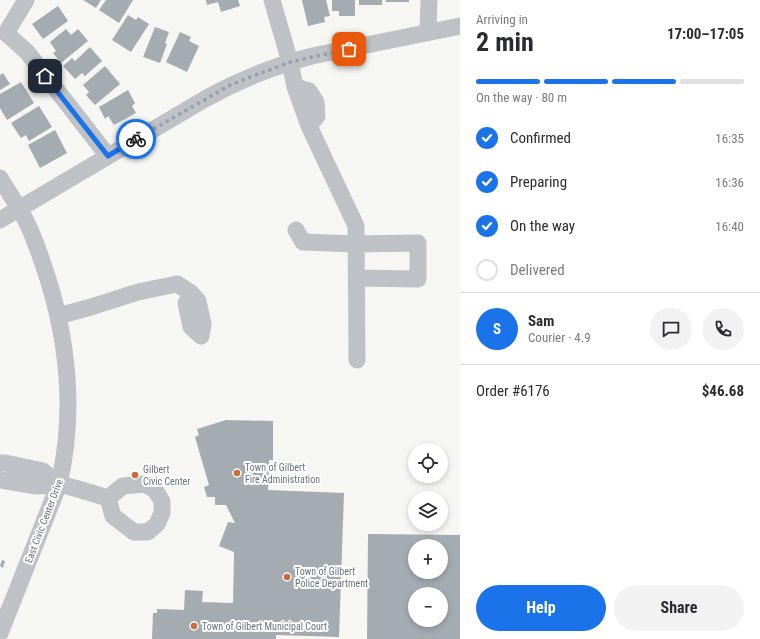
<!DOCTYPE html>
<meta charset="utf-8">
<style>
body{margin:0;font-family:"Roboto Condensed",sans-serif;background:#f2f2f3;color:#2b2b33;height:100vh;display:flex;flex-direction:column;font-size:15px;white-space:nowrap}
*{box-sizing:border-box;margin:0}
p{font-size:13px;color:#7c7c81}
.icon{flex:none;width:22px;height:22px;fill:none;stroke:currentColor;stroke-width:2;stroke-linecap:round;stroke-linejoin:round}
.map{position:relative;flex:1;overflow:hidden}
.panel{display:flex;flex-direction:column;background:#fff;width:300px}
.panel>*{flex:none}
.controls{position:absolute;left:408px;top:443px;display:grid;gap:8px}
.controls a{display:grid;place-items:center;width:40px;height:40px;border-radius:50%;background:#fff;box-shadow:0 2px 6px #0003;font-size:20px}
.pin{position:absolute;display:grid;place-items:center;width:34px;height:34px;color:#fff;margin:-17px;border-radius:8px;box-shadow:0 2px 6px #0006}
.courier{position:absolute;display:grid;place-items:center;width:40px;height:40px;margin:-20px;border:3px solid #1a73e8;border-radius:50%;background:#fff;color:#222;box-shadow:0 1px 5px #0007}
.headline em{font-style:normal;font-weight:700}
.headline div{display:flex;flex-direction:column-reverse}
.headline{display:flex;align-items:center;justify-content:space-between;height:68px;padding:0 16px}
h1{font-size:26px;font-weight:700;line-height:30px}
.bar{display:grid;grid-template-columns:repeat(4,1fr);gap:6px 4px;align-content:center;height:48px;padding:0 16px}
.bar i{height:5px;border-radius:3px;background:#e1e1e2}
.bar .current{background:#1a73e8}
.bar p{grid-column:span 4}
.line{display:flex;align-items:center;gap:10px;padding:0 16px;border-top:1px solid #e1e1e2}
.line div{flex:1}
.round{display:grid;place-items:center;flex:none;width:42px;height:42px;border-radius:21px;background:#f2f2f3}
ol{padding:0 16px;list-style:none}
li{display:flex;align-items:center;gap:12px;height:44px}
li p{margin-inline-start:auto}
li .icon{padding:4px;border-radius:50%;background:#1a73e8;color:#fff;stroke-width:4}
li:last-child{color:#7c7c81}
li i{width:22px;height:22px;border:2px solid #e1e1e2;border-radius:50%}
.primary-button{display:flex;gap:8px;margin-top:auto;padding:8px 16px}
.primary-button a{flex:1;height:46px;border-radius:24px;background:#1a73e8;color:#fff;font-size:16px;font-weight:700;line-height:46px;text-align:center}
.primary-button a+a{background:#f2f2f3;color:#2b2b33}
main{display:flex;flex:1;min-height:0}
.map>svg:first-child{display:block}
.building{fill:#a4abb1;fill-rule:evenodd}
.lines{fill:none;stroke-linecap:round;stroke-linejoin:round}
.minor{stroke:#bec1c5;stroke-width:17}
.done{stroke:#9aa2a9;stroke-width:4;stroke-dasharray:0 7.2}
.route{stroke:#1a73e8;stroke-width:5}
.poi-dot{fill:#ce6b3b;stroke:#fff;stroke-width:1.5}
.labels{text-anchor:middle;dominant-baseline:central;stroke-width:4;stroke-linejoin:round;paint-order:stroke}
.poi-label{font-size:10px;fill:#697481;stroke:#fff;text-anchor:start}
.street-label{font-size:10px;fill:#697481;stroke:#fff}
</style>
<main>
<div class="map">
<svg width="460" height="639" viewBox="0 0 460 639">
<rect width="100%" height="100%" fill="#f6f6f3"/>
<path class="building" d="M83 0H101L96 8Z
M106 0H133L119 23 99 10Z
M206 0H238L240 6 221 12 218 2 207 5Z
M302 0H326L330 16 324 17 325 22 308 26Z
M332 0H355V16H339V11H332Z
M359 0H382V5H359Z
M386 0H409V2H386Z
M58 6 68 21 43 39 32 24Z
M128 15 136 20 138 17 149 24 131 52 112 40Z
M155 27 169 32 165 43 167 44 160 63 143 57Z
M66 29 71 35 78 29 88 41 61 63 53 53 56 51 50 42Z
M180 32 191 37 189 41 199 46 187 72 166 62Z
M90 47 102 61 85 76 82 73 75 79 63 66 72 58 75 61Z
M105 66 120 84 95 105 86 95 89 92 83 85Z
M3 73 10 84 0 90V75Z
M21 82 34 103 7 120 0 108V94Z
M128 90 135 103 132 106 136 113 114 125 108 116 105 119 99 107Z
M39 106 52 127 29 141 26 135 21 138 11 123Z
M55 130 67 153 40 168 28 145Z
M226 420 273 421V460H269L268 490 344 493 339 637 276 635V639H152L153 613H157V609L184 610 185 590 203 591 202 602 233 603 234 552 219 546 228 522 235 523 226 505H215V497H207L204 487 209 485 195 437 199 435 197 429Z
M368 534 460 535V639H367ZM415 546H441V572H415ZM415 594H441V620H415Z
M2 560 5 561 3 568 0 566Z"/>
<g class="lines">
<path class="minor" d="M26 0 6 33 27 52 108 156
M272 0 290 62 295 87 309 126 356 226 357 360
M428 32 429 0
M295 87 309 91 316 102 317 116 309 126
M0 178C9 193 19 207 27 223 37 244 44 266 51 289 69 352 74 419 59 484L0 633
M0 220 205 99C239 80 274 66 312 56L460 26
M296 230 303 242 356 244 418 243V279L357 278
M191 293 186 303 191 327 201 336
M58 316 91 307 138 292 177 284 191 293 198 301 203 324 201 336
M0 463H5L43 471 59 484
M0 480 7 481 37 486 59 484 78 489 108 498
M145 484 155 490 162 501V513L157 524 148 532H134L113 516 108 498 123 486Z"/>
</g>
<g class="lines">
<path class="done" d="M136 139 206 99 228 86 248 78 290 62 349 49"/>
<path class="route" d="M45 76 108 156 136 139"/>
</g>
<g class="poi-dot">
<circle cx="237" cy="473" r="4"/>
<circle cx="135" cy="475" r="4"/>
<circle cx="287" cy="577" r="4"/>
<circle cx="194" cy="626" r="4"/>
</g>
<g class="labels">
<g class="poi-label">
<text x="245" y="467">Town of Gilbert<tspan x="245" dy="12">Fire Administration</tspan></text>
<text x="143" y="469">Gilbert<tspan x="143" dy="12">Civic Center</tspan></text>
<text x="295" y="571">Town of Gilbert<tspan x="295" dy="12">Police Department</tspan></text>
<text x="202" y="626">Town of Gilbert Municipal Court</text>
</g>
<g class="street-label">
<text transform="translate(44 521) rotate(-69)">East Civic Center Drive</text>
</g>
</g>
</svg>
<div class="controls">
<a><svg class="icon" aria-label="locate" viewBox="0 0 24 24"><circle cx="12" cy="12" r="6"/><path d="M12 2v4M12 18v4M2 12h4M18 12h4"/></svg></a>
<a><svg class="icon" aria-label="layers" viewBox="0 0 24 24"><path d="M12 4l9 5-9 5-9-5zM3 14l9 5 9-5"/></svg></a>
<a>+</a>
<a>−</a>
</div>
<div class="pin" style="left:349px;top:49px;background:#ea580c"><svg class="icon" aria-label="bag" viewBox="0 0 24 24"><path d="M5 8h14l-1 12H6zM9 8a3 3 0 0 1 6 0"/></svg></div>
<div class="pin" style="left:45px;top:76px;background:#1f2937"><svg class="icon" aria-label="home" viewBox="0 0 24 24"><path d="M3 11l9-7 9 7M6 9v11h12V9"/></svg></div>
<div class="courier" style="left:136px;top:139px"><svg class="icon" aria-label="bike" viewBox="0 0 24 24"><circle cx="6" cy="16" r="4"/><circle cx="18" cy="16" r="4"/><path d="M6 16l4-8h5l3 8M10 8l3 8H6M13 5h3"/></svg></div>
</div>
<section class="panel">
<div class="headline"><div><h1>2 min</h1><p>Arriving in</p></div><em>17:00–17:05</em></div>
<div class="bar"><i class="current"></i><i class="current"></i><i class="current"></i><i></i><p>On the way · 80 m</p></div>
<ol>
<li><svg class="icon" aria-label="check" viewBox="0 0 24 24"><path d="M5 12l5 5 9-10"/></svg>Confirmed<p>16:35</p></li>
<li><svg class="icon" aria-label="check" viewBox="0 0 24 24"><path d="M5 12l5 5 9-10"/></svg>Preparing<p>16:36</p></li>
<li><svg class="icon" aria-label="check" viewBox="0 0 24 24"><path d="M5 12l5 5 9-10"/></svg>On the way<p>16:40</p></li>
<li><i></i>Delivered</li>
</ol>
<div class="line" style="height:72px"><b class="round" style="background:#1a73e8;color:#fff">S</b><div><b>Sam</b><p>Courier · 4.9</p></div><a class="round"><svg class="icon" aria-label="chat" viewBox="0 0 24 24"><path d="M4 5h16v11H9l-5 4z"/></svg></a><a class="round"><svg class="icon" aria-label="phone" viewBox="0 0 24 24"><path d="M5 4h4l2 5-3 2q2 4 5 5l2-3 5 2v4C11 20 4 13 5 4z"/></svg></a></div>
<div class="line" style="height:52px"><div>Order #6176</div><b>$46.68</b></div>
<div class="primary-button"><a>Help</a><a>Share</a></div>
</section>
</main>
